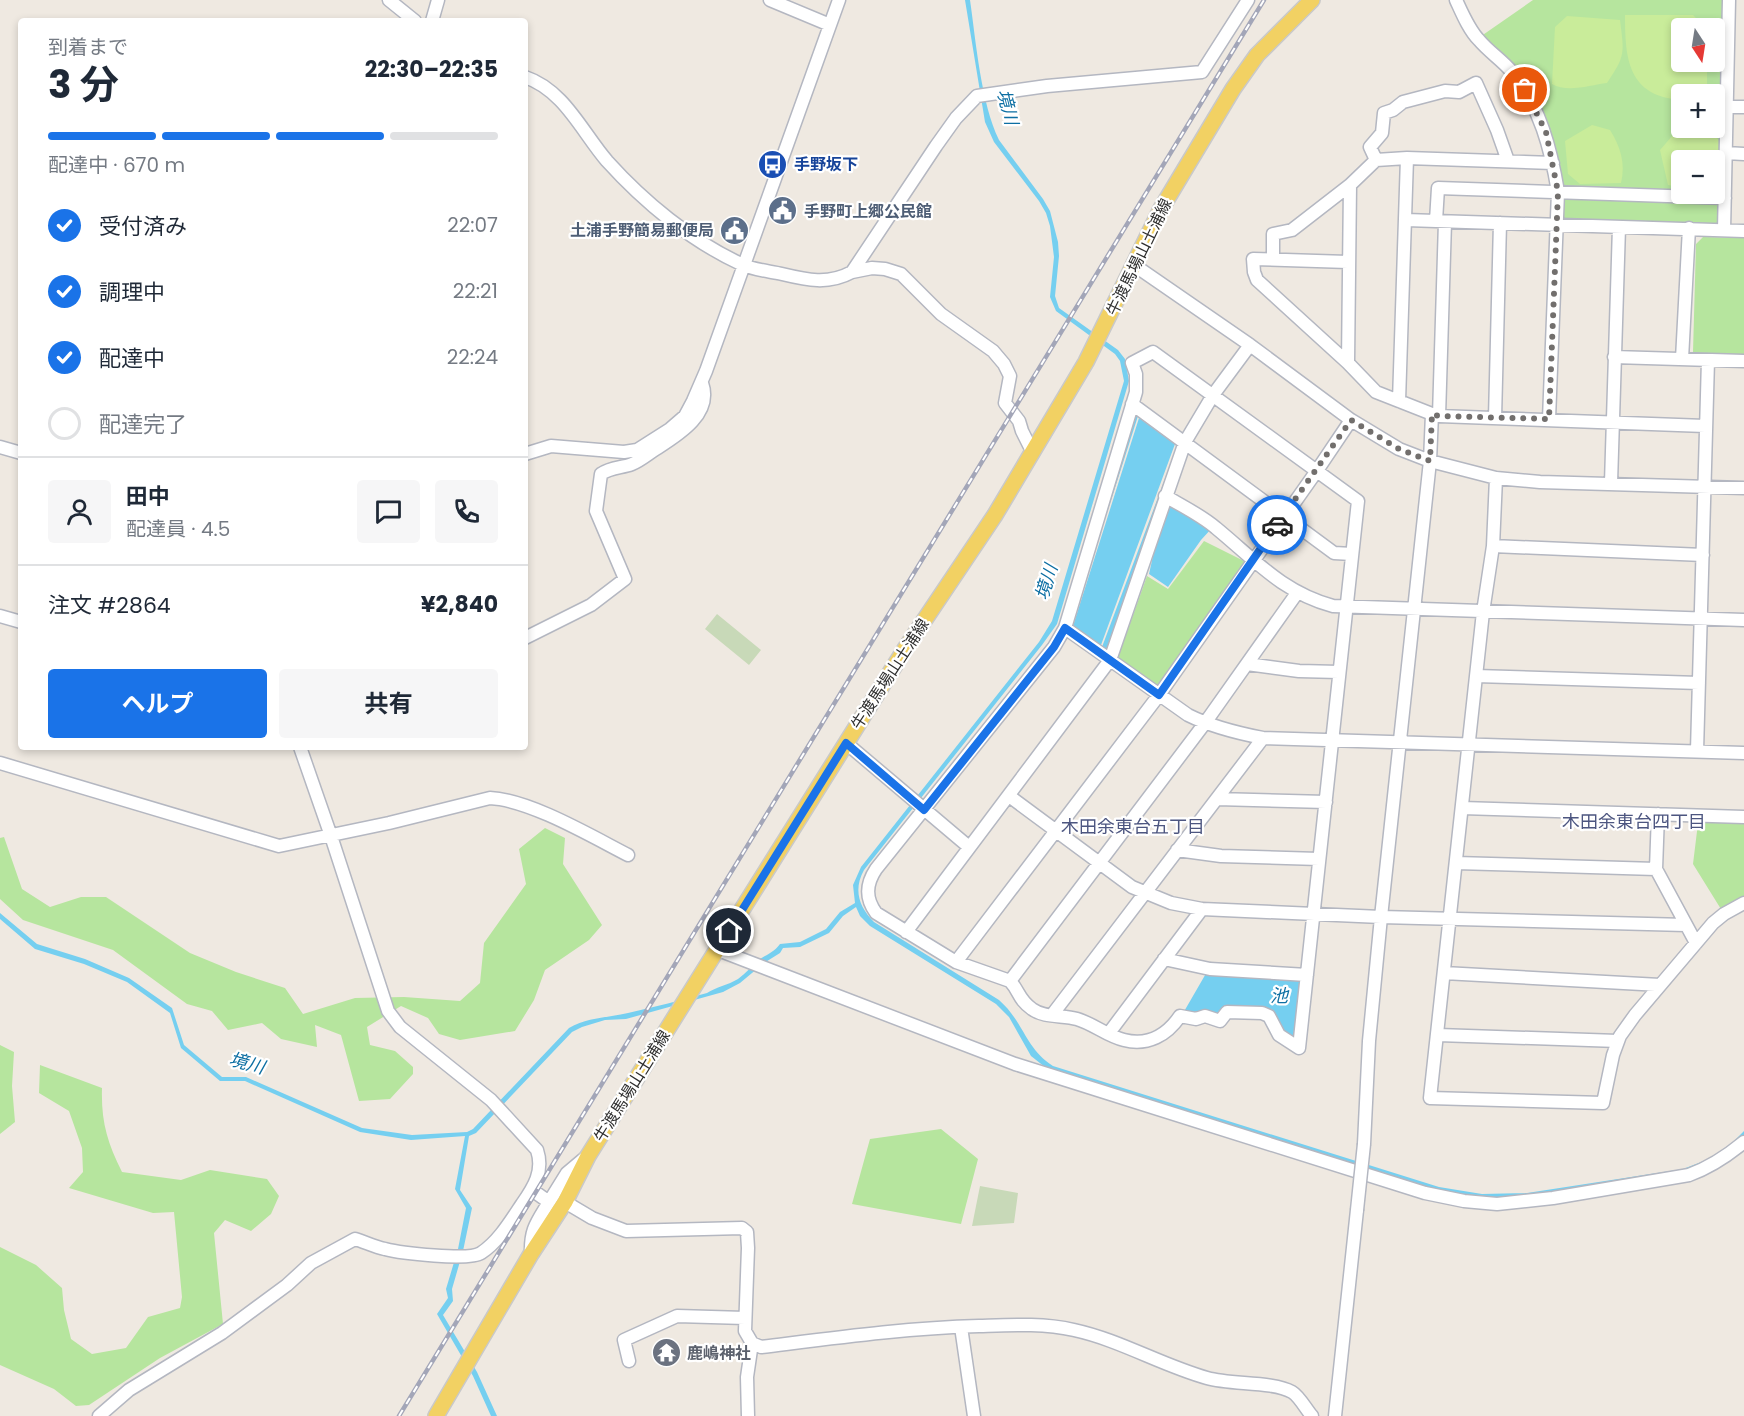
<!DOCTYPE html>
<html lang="ja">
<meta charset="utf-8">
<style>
body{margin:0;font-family:Poppins,"Noto Sans JP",sans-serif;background:#f6f6f7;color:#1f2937;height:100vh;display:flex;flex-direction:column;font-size:22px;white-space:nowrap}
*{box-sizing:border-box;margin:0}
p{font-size:20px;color:#747a83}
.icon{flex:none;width:33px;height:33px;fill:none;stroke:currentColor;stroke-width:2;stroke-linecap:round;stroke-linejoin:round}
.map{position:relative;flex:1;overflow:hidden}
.side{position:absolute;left:18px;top:18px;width:510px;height:732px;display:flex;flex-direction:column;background:#fff;border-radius:6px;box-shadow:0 3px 9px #0003}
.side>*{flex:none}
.needle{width:39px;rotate:168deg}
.tools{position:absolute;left:1671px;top:18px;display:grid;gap:12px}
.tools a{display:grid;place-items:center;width:54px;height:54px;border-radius:6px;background:#fff;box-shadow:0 3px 9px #0003;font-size:30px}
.pin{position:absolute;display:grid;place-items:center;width:51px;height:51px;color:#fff;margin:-26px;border:3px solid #fff;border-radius:50%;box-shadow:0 2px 6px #0007}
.courier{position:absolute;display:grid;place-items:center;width:60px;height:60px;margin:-30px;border:4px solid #1a73e8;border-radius:50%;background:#fff;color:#222;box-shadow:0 2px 8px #0007}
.head em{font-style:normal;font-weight:700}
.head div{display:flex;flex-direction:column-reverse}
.head{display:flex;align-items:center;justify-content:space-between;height:102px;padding:0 30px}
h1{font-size:39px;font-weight:700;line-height:45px}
.bar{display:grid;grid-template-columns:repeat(4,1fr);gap:9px 6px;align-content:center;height:72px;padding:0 30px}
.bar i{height:8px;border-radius:4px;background:#e0e1e3}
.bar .active{background:#1a73e8}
.bar p{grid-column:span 4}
.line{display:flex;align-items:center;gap:15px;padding:0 30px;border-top:2px solid #e0e1e3}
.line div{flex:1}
.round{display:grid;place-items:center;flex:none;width:63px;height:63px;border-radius:6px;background:#f6f6f7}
ol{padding:0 30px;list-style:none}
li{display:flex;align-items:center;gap:18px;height:66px}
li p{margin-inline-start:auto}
li .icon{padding:6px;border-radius:50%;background:#1a73e8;color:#fff;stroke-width:4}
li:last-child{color:#747a83}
li i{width:33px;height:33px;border:3px solid #e0e1e3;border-radius:50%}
.action{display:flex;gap:12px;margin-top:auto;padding:12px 30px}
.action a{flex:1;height:69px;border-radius:6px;background:#1a73e8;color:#fff;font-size:24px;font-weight:700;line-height:69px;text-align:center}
.action a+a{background:#f6f6f7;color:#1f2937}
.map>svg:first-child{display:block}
.green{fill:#b6e59e;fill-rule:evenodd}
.cemetery{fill:#c8d9b8}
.pitch{fill:#c9ec9a}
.water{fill:#75cff0;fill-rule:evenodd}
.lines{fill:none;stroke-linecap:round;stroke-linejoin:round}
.minor-casing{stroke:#b4b7c1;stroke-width:15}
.major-casing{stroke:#c9c9c9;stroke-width:18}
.minor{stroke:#fff;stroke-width:12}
.major{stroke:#f2d163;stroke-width:15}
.rail-casing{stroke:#a3a6b8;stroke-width:4.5}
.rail{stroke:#fff;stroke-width:2;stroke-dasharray:7;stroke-linecap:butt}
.minor-bridge-casing{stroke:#b4b7c1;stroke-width:15;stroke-linecap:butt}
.minor-bridge{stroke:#fff;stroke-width:12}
.done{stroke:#726f6d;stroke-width:6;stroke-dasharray:0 10.8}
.route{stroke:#1a73e8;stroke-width:8}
.labels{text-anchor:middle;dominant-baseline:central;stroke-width:4.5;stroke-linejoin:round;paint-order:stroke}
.transit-label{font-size:16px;font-weight:bold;fill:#164399;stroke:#fff;text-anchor:start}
.service-label{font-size:16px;font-weight:bold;fill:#4e5e75;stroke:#fff;text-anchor:start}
.street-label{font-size:16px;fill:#2e2e2e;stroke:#fff}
.worship-label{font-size:16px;font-weight:bold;fill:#5b616d;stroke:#fff;text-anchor:start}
.water-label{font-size:18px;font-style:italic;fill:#0d6fa3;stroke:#fff}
.neighbourhood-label{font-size:18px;fill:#4d5680;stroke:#fff}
</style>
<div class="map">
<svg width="1744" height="1416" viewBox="0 0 1744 1416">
<rect width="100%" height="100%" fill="#efe9e1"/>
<path class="green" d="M1533 0H1729L1724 230 1556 225 1558 192 1525 90 1477 39ZM1682 28H1714V62H1682ZM1682 94H1714V128H1682ZM1682 160H1714V194H1682Z
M1703 237 1744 238V357L1696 356 1693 352 1696 244Z
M1204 541 1246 562 1158 687 1118 657 1147 576 1168 589Z
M1699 815 1744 817V903L1724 914 1693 864Z
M545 828 565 838 563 864 602 925 589 940 545 970 534 1000 515 1031 460 1040 439 1034 428 1018 401 1006 367 1027 370 1045 395 1051 413 1067V1074L390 1099 359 1101 341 1035 315 1025 317 1047 281 1039 262 1023 228 1030 212 1011 187 1004 113 950 23 920 0 899V838L4 837 22 889 50 907 81 897H106L190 953 236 972 285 988 303 1014 355 998 404 997 460 1001 480 983 484 943 526 884 519 849Z
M0 1045 14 1052 12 1086 15 1122 0 1134Z
M40 1065 102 1088C101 1121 107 1142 122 1172L181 1180 210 1170 267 1179 279 1196 271 1214 251 1231 225 1220 214 1233 223 1324 160 1358 89 1405 76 1406 54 1389 0 1365V1247L36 1265 62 1288 64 1310 71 1339 92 1354 126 1348 148 1317 180 1308 182 1297 174 1212 153 1213 69 1188 83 1172 82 1148 69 1111 39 1093Z
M941 1129 978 1159 961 1224 852 1204 870 1139Z"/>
<path class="cemetery" d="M717 614 761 650 749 665 705 629Z
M980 1186 1018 1193 1014 1223 972 1226Z"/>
<path class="pitch" d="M1625 15H1693L1706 28H1682V62H1707V94H1682L1681 100C1628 96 1625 59 1625 15Z
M1567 16 1620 20C1624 53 1626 55 1607 83 1591 85 1567 93 1552 84L1555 27Z
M1592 125 1610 130C1620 146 1626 163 1621 183L1580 184 1568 174 1565 141Z
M1687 128 1707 130 1720 141 1718 183 1715 187 1714 160H1682L1681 187 1668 185 1660 150 1673 135Z"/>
<path class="water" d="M965 0H970C976 42 981 103 999 140L1043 199 1050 211 1058 242 1059 256 1055 296 1059 308 1118 350 1125 359 1129 381 1057 624 1042 645 864 870C853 890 859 907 874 922L999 1000C1024 1022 1025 1048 1053 1066L1439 1187 1482 1194 1527 1193 1683 1169 1709 1159 1732 1143 1744 1131V1138L1734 1148 1683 1173 1506 1199 1437 1192 1050 1071 1031 1056 1009 1017 996 1004 870 926 860 916 856 907 843 916 829 933 800 947 783 948 780 953 764 963 740 983 723 992 626 1019 605 1020 582 1027 572 1032 476 1133 469 1136 460 1190 472 1208 463 1251 452 1289 453 1301 443 1315 477 1372 497 1416H491L473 1376 437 1314 448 1298 446 1289 458 1249 466 1208 455 1189 465 1136 411 1140 360 1132 245 1081H220L181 1048 170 1013 127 982 84 964 35 949 0 919V913L37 944 85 959 129 978 172 1008 184 1045 222 1077H246L362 1128 412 1135 467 1132 473 1129 569 1028C588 1017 607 1018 628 1013 655 1007 681 1000 707 993 716 987 728 985 738 979 746 973 753 965 760 959 768 954 774 952 780 944L800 942 826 929 840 912 855 903 853 885 861 867 1039 642 1052 621 1124 381 1120 361 1115 354 1056 311 1050 297 1054 257 1050 226 1046 213 1039 201 994 142 985 122Z
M1133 407 1182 443 1109 657 1067 627ZM1138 416 1178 444 1102 647 1071 625Z
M1139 418 1175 444 1101 645 1073 626Z
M1166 498 1212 528 1201 540 1168 587 1149 574Z
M1208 970 1304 977 1298 1045 1281 1033 1271 1015 1219 1018 1182 1015Z"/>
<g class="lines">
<defs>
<path id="minor" d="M389 0 415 21
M770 0 830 25
M1456 0C1462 13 1469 30 1479 40 1489 52 1502 60 1512 72 1540 107 1551 149 1558 192L1549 419
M432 21 438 0
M525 77C564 90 582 132 607 161 644 202 691 241 741 264 753 270 769 271 782 274 807 280 828 285 852 272L936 146 956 118 977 96 1047 86 1202 72 1248 0
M1727 107H1744
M1726 153 1744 154
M1376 160 1370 147 1382 133 1384 113 1393 110 1403 102 1445 91 1459 92 1476 83 1497 130 1508 161
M1406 220 1744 231
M1436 221 1438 188 1725 198
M1724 230 1729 0
M1273 259V234L1292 230 1350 185
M1348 262 1253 259 1254 272 1257 280 1348 363 1376 392 1432 414 1439 416 1705 426
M1134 265 1250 345 1351 420 1399 449 1430 461 1496 478 1540 482 1744 488
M852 272 872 268 885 269 901 274 941 314 993 351 1004 364 1010 376 1005 403 1019 421 1022 431 1032 451
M1153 352 1358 501 1299 1048 1279 1035 1269 1016 1262 1013 1227 1012 1220 1021 1205 1016 1196 1019 1180 1016C1167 1035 1148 1046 1124 1040 1107 1036 1094 1024 1077 1019 1063 1015 1044 1018 1032 1009 1018 999 1020 992 1010 981L956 962 876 913C865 898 866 884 876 869L1054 647 1065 628 1136 392V374L1132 363Z
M1614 357 1744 361
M1682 359 1689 228
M1348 363 1350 185 1376 160 1407 158 1553 163
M1399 401 1407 158
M1132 404 1334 553 1352 554
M1439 416 1445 222
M1495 418 1500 223
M0 447 21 453
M525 454 551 446 624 452 637 450 670 429 685 416 693 401 706 371 839 0
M1496 478 1493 546 1483 612 1430 1098 1603 1103 1613 1055 1620 1036 1635 1015 1713 923 1724 914 1744 903
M1611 483 1619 227
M1165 496C1182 506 1201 515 1216 528 1255 560 1282 592 1333 606L1744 620
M1493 546 1703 555
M0 616 21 622
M1065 628 1188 715C1212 727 1237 733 1263 738L1744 753
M525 638 591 605 625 579 596 511 601 474C611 467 622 468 632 464 640 461 648 454 656 449 678 435 713 414 702 383
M1247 664 1299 671 1339 672
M1476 676 1699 683
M846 743 969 847
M1697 751 1708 360
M0 763 279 846 389 823 490 798C530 800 591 836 628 855
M1009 796 1132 887 1171 903 1202 909 1381 917 1686 925
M1217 799 1326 802
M1462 808 1744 817
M1658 814 1656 869 1696 943
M1177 850 1221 856 1319 859
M1456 863 1656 869
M906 932 1110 660 1185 442 1213 395 1250 345
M718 950 1015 1064 1425 1193 1464 1201 1497 1204 1553 1198 1689 1175C1711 1167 1727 1156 1744 1142
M1164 959 1210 969 1307 975
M956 962 1159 695 1316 472 1351 420
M1444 973 1660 985
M1010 981 1205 723 1297 593
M1052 1015 1263 738
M1109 1033 1202 909
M1438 1035 1618 1041
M1364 1144 1369 1041 1381 917 1430 461 1432 414
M549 1202 567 1173 586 1157
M565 1202 592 1218 626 1231 742 1228 747 1232 748 1248 745 1331 752 1343 761 1347C834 1338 906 1328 979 1326 1010 1325 1043 1323 1074 1330 1120 1340 1161 1365 1207 1378 1231 1385 1272 1381 1292 1392 1299 1396 1306 1409 1312 1416
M531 1254C530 1229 537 1222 549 1202L532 1190
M961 1327 974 1416
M629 1361 624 1340 677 1316 745 1318
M99 1416 129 1390 222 1333 287 1285 311 1263 355 1239C365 1242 375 1247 385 1249 400 1253 469 1261 481 1253 498 1242 510 1222 522 1204 534 1187 544 1171 537 1150L491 1100 400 1027 388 1011 331 836 300 747
M748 1416 747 1377 752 1343
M1335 1416 1357 1210"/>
<path id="major" d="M436 1416 531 1254 565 1202 588 1156 905 649 995 515 1086 362 1161 209 1233 89 1257 55 1312 0"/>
</defs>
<use href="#minor" class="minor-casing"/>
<use href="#major" class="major-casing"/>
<use href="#minor" class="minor"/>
<use href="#major" class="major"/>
<defs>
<path id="rail" d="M399 1416 1264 0"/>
</defs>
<use href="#rail" class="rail-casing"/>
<use href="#rail" class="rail"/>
<defs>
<path id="minor-bridge" d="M1357 1210 1364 1144"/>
</defs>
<use href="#minor-bridge" class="minor-bridge-casing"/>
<use href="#minor-bridge" class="minor-bridge"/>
</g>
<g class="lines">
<path class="done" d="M1277 525 1351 420 1399 449 1430 461 1432 414 1439 416 1549 419 1558 192 1546 132 1525 90"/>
<path class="route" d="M729 931 846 743 924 810 1054 647 1065 628 1159 695 1277 525"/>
</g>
<defs>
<symbol id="bus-disc" viewBox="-11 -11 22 22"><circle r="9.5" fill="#1a4fb4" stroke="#fff"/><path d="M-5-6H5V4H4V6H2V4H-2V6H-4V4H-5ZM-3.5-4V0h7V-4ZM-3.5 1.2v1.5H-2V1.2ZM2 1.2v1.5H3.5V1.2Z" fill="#fff"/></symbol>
<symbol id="civic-disc" viewBox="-11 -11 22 22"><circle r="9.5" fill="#5c6f8a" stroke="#fff"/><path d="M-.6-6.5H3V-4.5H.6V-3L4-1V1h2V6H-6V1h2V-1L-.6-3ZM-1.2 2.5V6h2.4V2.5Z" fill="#fff"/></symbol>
<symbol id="temple-disc" viewBox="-11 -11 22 22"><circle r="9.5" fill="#6b7280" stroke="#fff"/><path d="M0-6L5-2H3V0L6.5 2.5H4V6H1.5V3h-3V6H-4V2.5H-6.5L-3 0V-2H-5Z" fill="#fff"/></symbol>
</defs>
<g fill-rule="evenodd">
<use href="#bus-disc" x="756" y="148" width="33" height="33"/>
<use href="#civic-disc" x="766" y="194" width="33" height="33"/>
<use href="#civic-disc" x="718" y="214" width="33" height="33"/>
<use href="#temple-disc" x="650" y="1336" width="33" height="33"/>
</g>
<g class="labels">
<g class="transit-label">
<text x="794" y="164">手野坂下</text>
</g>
<g class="service-label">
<text x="804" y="211">手野町上郷公民館</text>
<text x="714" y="230" text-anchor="end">土浦手野簡易郵便局</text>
</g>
<g class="street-label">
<text transform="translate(1139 257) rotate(-64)">牛渡馬場山土浦線</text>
<text transform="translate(890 674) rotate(-57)">牛渡馬場山土浦線</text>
<text transform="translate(632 1086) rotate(-58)">牛渡馬場山土浦線</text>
</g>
<g class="worship-label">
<text x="687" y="1353">鹿嶋神社</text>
</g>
<g class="water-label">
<text transform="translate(1008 107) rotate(76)">境川</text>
<text transform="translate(1046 582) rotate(-73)">境川</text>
<text x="1279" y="995">池</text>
<text transform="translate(247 1063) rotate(15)">境川</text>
</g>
<g class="neighbourhood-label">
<text x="1634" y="821">木田余東台四丁目</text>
<text x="1133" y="826">木田余東台五丁目</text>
</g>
</g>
</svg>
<div class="tools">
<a><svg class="needle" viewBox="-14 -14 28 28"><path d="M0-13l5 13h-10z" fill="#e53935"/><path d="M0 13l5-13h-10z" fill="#747a83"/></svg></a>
<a>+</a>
<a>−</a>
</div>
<div class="pin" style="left:1525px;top:90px;background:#ea580c"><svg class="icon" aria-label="bag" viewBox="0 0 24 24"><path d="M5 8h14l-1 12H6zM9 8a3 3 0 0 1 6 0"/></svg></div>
<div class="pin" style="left:729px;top:931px;background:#1f2937"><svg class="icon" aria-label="home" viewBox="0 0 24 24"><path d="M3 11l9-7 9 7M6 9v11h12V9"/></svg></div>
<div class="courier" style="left:1277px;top:525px"><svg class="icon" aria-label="car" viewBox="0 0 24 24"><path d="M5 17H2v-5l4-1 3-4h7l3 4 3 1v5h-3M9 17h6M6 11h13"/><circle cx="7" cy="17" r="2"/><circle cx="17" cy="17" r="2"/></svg></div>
<section class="side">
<div class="head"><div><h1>3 分</h1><p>到着まで</p></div><em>22:30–22:35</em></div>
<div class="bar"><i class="active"></i><i class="active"></i><i class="active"></i><i></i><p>配達中 · 670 m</p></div>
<ol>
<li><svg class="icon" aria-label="check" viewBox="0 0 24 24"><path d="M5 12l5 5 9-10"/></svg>受付済み<p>22:07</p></li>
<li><svg class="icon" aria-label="check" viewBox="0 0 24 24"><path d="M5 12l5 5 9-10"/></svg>調理中<p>22:21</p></li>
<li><svg class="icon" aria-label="check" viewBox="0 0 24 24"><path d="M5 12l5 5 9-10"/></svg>配達中<p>22:24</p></li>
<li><i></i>配達完了</li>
</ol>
<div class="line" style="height:108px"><a class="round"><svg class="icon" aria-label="person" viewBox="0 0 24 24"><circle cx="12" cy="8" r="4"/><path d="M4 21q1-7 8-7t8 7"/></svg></a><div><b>田中</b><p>配達員 · 4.5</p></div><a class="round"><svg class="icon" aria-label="chat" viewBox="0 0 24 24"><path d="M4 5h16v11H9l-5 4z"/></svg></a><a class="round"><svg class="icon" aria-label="phone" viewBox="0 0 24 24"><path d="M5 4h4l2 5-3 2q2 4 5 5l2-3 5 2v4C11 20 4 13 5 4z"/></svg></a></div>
<div class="line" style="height:78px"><div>注文 #2864</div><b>¥2,840</b></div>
<div class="action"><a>ヘルプ</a><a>共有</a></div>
</section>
</div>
